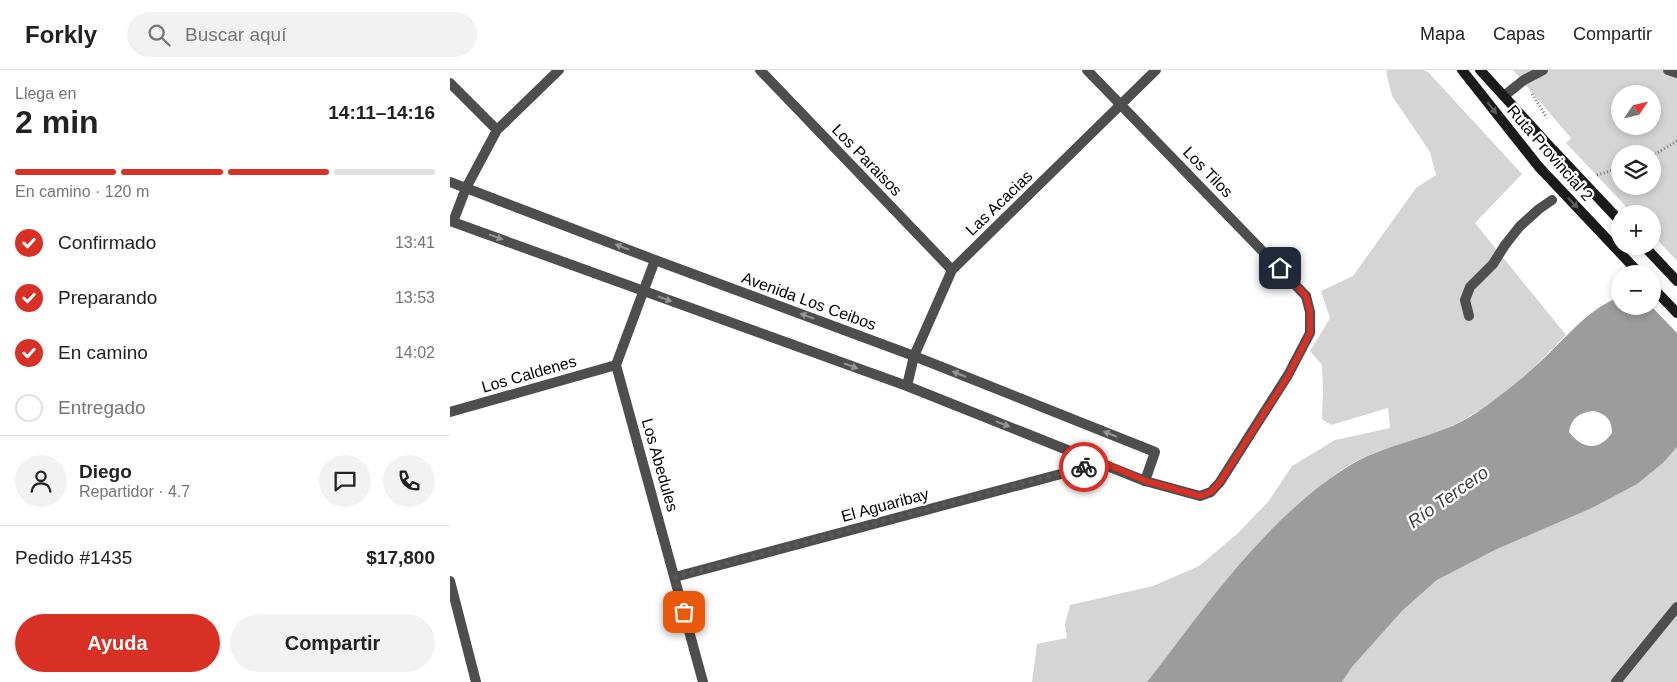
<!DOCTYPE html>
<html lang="es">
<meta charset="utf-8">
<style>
body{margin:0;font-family:Helvetica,sans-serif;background:#f2f2f2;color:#222;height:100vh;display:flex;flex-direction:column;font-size:19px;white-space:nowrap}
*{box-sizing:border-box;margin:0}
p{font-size:16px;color:#767676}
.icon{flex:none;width:28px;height:28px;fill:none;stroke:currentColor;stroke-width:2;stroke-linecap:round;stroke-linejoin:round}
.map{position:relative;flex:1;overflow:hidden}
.drawer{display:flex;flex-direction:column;background:#fff;width:450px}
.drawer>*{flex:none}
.needle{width:32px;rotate:55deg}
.buttons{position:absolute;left:1161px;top:15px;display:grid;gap:10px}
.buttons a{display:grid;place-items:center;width:50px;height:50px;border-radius:50%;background:#fff;box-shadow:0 2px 8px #0003;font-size:25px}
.pin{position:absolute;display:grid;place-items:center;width:42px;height:42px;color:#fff;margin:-21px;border-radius:10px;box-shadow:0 2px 8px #0006}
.courier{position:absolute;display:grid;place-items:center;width:50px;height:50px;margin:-25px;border:4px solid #d93025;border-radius:50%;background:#fff;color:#222;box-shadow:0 1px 6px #0007}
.summary em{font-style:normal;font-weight:700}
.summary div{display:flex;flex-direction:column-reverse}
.summary{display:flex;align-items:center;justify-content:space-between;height:85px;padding:0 15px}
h1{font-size:32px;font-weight:700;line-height:38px}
.bar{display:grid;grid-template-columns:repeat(4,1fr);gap:8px 5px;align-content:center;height:60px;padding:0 15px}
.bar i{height:6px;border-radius:4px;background:#e0e0e0}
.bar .selected{background:#d93025}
.bar p{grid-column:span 4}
.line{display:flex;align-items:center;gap:12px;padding:0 15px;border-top:1px solid #e0e0e0}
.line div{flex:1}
.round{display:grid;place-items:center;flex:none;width:52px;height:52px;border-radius:26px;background:#f2f2f2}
ol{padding:0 15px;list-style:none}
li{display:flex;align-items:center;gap:15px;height:55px}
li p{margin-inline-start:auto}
li .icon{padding:5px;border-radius:50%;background:#d93025;color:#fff;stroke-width:4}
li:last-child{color:#767676}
li i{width:28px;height:28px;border:2px solid #e0e0e0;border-radius:50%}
.action{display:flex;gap:10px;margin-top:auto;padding:10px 15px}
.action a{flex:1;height:58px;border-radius:30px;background:#d93025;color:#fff;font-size:20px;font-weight:700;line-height:58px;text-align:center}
.action a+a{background:#f2f2f2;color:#222}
header{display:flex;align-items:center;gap:30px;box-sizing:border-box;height:70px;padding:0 25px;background:#fff;border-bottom:1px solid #e0e0e0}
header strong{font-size:24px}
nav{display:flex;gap:28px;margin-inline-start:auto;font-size:18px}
.search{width:350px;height:45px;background:#f2f2f2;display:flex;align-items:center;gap:12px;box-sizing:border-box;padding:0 18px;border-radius:28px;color:#767676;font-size:19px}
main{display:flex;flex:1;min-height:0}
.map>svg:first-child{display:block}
.green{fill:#d5d5d5;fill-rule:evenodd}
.water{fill:#9c9c9c;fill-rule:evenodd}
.pier{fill:#fff}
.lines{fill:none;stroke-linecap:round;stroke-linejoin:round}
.path{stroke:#707070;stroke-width:3;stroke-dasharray:1 2.5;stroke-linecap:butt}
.service{stroke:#4e4e4e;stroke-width:10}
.minor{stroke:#4e4e4e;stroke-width:10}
.secondary{stroke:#1b1b1b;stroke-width:10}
.secondary-bridge{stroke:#1b1b1b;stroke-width:10}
.oneway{fill:#5f5f5f}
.oneway2{fill:#959595}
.done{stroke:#595959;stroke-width:5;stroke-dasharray:0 9}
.route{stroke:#d93025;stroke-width:6}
.labels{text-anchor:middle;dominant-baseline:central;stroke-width:4.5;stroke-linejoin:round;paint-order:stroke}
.street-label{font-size:16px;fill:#000;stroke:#fff}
.water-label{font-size:18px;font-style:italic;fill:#3d3d3d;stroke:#fff}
</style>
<header>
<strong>Forkly</strong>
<div class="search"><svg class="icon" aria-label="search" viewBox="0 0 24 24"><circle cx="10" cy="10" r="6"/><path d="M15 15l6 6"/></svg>Buscar aquí</div>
<nav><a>Mapa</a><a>Capas</a><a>Compartir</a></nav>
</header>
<main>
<section class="drawer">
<div class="summary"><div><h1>2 min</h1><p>Llega en</p></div><em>14:11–14:16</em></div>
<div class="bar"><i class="selected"></i><i class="selected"></i><i class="selected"></i><i></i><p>En camino · 120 m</p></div>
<ol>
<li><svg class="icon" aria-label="check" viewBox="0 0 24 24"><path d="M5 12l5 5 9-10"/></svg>Confirmado<p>13:41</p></li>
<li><svg class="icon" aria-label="check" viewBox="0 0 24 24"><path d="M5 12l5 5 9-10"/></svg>Preparando<p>13:53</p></li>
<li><svg class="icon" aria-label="check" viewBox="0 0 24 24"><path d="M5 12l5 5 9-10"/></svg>En camino<p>14:02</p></li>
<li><i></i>Entregado</li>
</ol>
<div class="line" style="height:90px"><a class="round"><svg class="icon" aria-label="person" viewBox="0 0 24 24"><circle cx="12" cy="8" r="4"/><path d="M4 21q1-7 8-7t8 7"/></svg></a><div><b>Diego</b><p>Repartidor · 4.7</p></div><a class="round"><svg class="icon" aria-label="chat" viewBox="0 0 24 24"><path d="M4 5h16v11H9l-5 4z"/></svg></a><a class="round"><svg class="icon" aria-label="phone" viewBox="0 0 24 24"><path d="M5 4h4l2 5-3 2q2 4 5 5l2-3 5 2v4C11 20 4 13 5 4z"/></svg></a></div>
<div class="line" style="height:65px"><div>Pedido #1435</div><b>$17,800</b></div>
<div class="action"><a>Ayuda</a><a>Compartir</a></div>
</section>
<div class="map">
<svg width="1227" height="612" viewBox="0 0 1227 612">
<rect width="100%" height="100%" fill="#fff"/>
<path class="green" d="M939 0H973L978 2 1072 104 1025 153 1116 265C1080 303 1040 340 991 361 959 374 922 379 893 399 813 455 756 536 697 612H582L587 574 617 568 615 554 620 535 703 516 749 496 787 464 818 432 842 396 885 370 940 358 938 338 881 355 872 349 873 319 872 295 860 281 880 248 871 221 903 206 966 118 986 105 980 82 942 26 936 1Z
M1063 0H1227V191L1203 165 1202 144H1183L1116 73 1121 68ZM1170 24H1202V56H1170ZM1170 84H1202V116H1170Z
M1227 377V612H892L902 597 952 541 987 510 1045 480 1142 438 1186 414 1213 393Z"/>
<path class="water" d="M1227 195V377L1213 393 1187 414 1142 438 1045 480 987 510 952 541 902 597 892 612H697C755 537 814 451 894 399 934 372 986 370 1026 343 1048 328 1069 311 1089 293 1109 275 1127 252 1150 237 1156 233 1163 230 1170 226V236H1202ZM1144 341C1156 344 1162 350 1162 363 1149 381 1133 380 1119 362 1121 348 1130 342 1144 341Z"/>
<path class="pier" d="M1227 192V263L1201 236 1202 206Z"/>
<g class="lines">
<path class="path" d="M1082 24 1097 48
M1202 86 1227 71
M1147 105 1170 98"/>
<path class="service" d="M1218 0 1227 3
M1054 26 1074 10 1093 0
M1019 246 1015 230 1020 217 1043 194 1055 175 1070 156 1089 139 1102 130
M695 411 750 426 761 422 770 412 838 305 860 263V242L856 226"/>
<path class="minor" d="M310 0 502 200
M637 0 856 226
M0 13 47 60
M0 112 205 190 464 286 705 382 695 411 457 316 0 151
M3 152 16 118 47 60 109 0
M205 190 166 295 253 612
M457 316 464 286 502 200 706 0
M0 342 166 295
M225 507 652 393
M0 511 26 612
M1166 612 1227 537"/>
<path class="secondary" d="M1012 0 1089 97
M1030 0 1104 81
M1194 176 1227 211
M1202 217 1227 243"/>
<path class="secondary-bridge" d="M1104 81 1170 151
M1089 97 1190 204"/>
</g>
<defs><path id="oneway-solid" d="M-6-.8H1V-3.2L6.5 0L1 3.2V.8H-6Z" transform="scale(1.25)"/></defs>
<g class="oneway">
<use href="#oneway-solid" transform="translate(1042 38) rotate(52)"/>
<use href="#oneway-solid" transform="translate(1123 133) rotate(46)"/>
</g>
<g class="oneway2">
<use href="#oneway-solid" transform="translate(46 167) rotate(20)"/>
<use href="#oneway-solid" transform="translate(172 177) rotate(-159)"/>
<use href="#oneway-solid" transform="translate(215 229) rotate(20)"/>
<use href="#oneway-solid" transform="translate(357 246) rotate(-160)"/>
<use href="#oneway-solid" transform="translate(401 296) rotate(20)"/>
<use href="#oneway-solid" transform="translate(509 304) rotate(-158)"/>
<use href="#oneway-solid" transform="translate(553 354) rotate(21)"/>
<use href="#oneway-solid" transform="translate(660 364) rotate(-158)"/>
</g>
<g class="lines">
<path class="done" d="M234 542 225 507 634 397"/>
<path class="route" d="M634 397 652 392 696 411 750 426 761 422 770 412 838 306 860 263V242L856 226 830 198"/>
</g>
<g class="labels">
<g class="street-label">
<text transform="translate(1100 83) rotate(49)">Ruta Provincial 2</text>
<text transform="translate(417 90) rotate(46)">Los Paraisos</text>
<text transform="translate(758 102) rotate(46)">Los Tilos</text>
<text transform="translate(549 133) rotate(-44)">Las Acacias</text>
<text transform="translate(359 231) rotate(20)">Avenida Los Ceibos</text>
<text transform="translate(79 304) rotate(-16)">Los Caldenes</text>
<text transform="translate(210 395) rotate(74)">Los Abedules</text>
<text transform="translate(435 435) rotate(-15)">El Aguaribay</text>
</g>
<g class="water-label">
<text transform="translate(998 427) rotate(-35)">Río Tercero</text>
</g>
</g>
</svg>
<div class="buttons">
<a><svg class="needle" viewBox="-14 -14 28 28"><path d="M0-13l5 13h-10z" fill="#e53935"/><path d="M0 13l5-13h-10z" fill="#767676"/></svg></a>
<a><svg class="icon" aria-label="layers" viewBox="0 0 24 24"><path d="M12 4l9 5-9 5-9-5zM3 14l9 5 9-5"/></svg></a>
<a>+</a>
<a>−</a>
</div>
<div class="pin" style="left:234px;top:542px;background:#ea580c"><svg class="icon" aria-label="bag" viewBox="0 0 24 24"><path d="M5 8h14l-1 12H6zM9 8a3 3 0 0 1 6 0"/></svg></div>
<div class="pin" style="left:830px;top:198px;background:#1f2937"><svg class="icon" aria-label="home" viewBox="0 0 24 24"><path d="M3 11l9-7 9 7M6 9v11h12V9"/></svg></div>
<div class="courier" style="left:634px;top:397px"><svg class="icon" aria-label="bike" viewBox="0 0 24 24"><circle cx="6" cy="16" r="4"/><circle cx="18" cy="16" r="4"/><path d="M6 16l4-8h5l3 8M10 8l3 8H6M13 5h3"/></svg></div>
</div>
</main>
